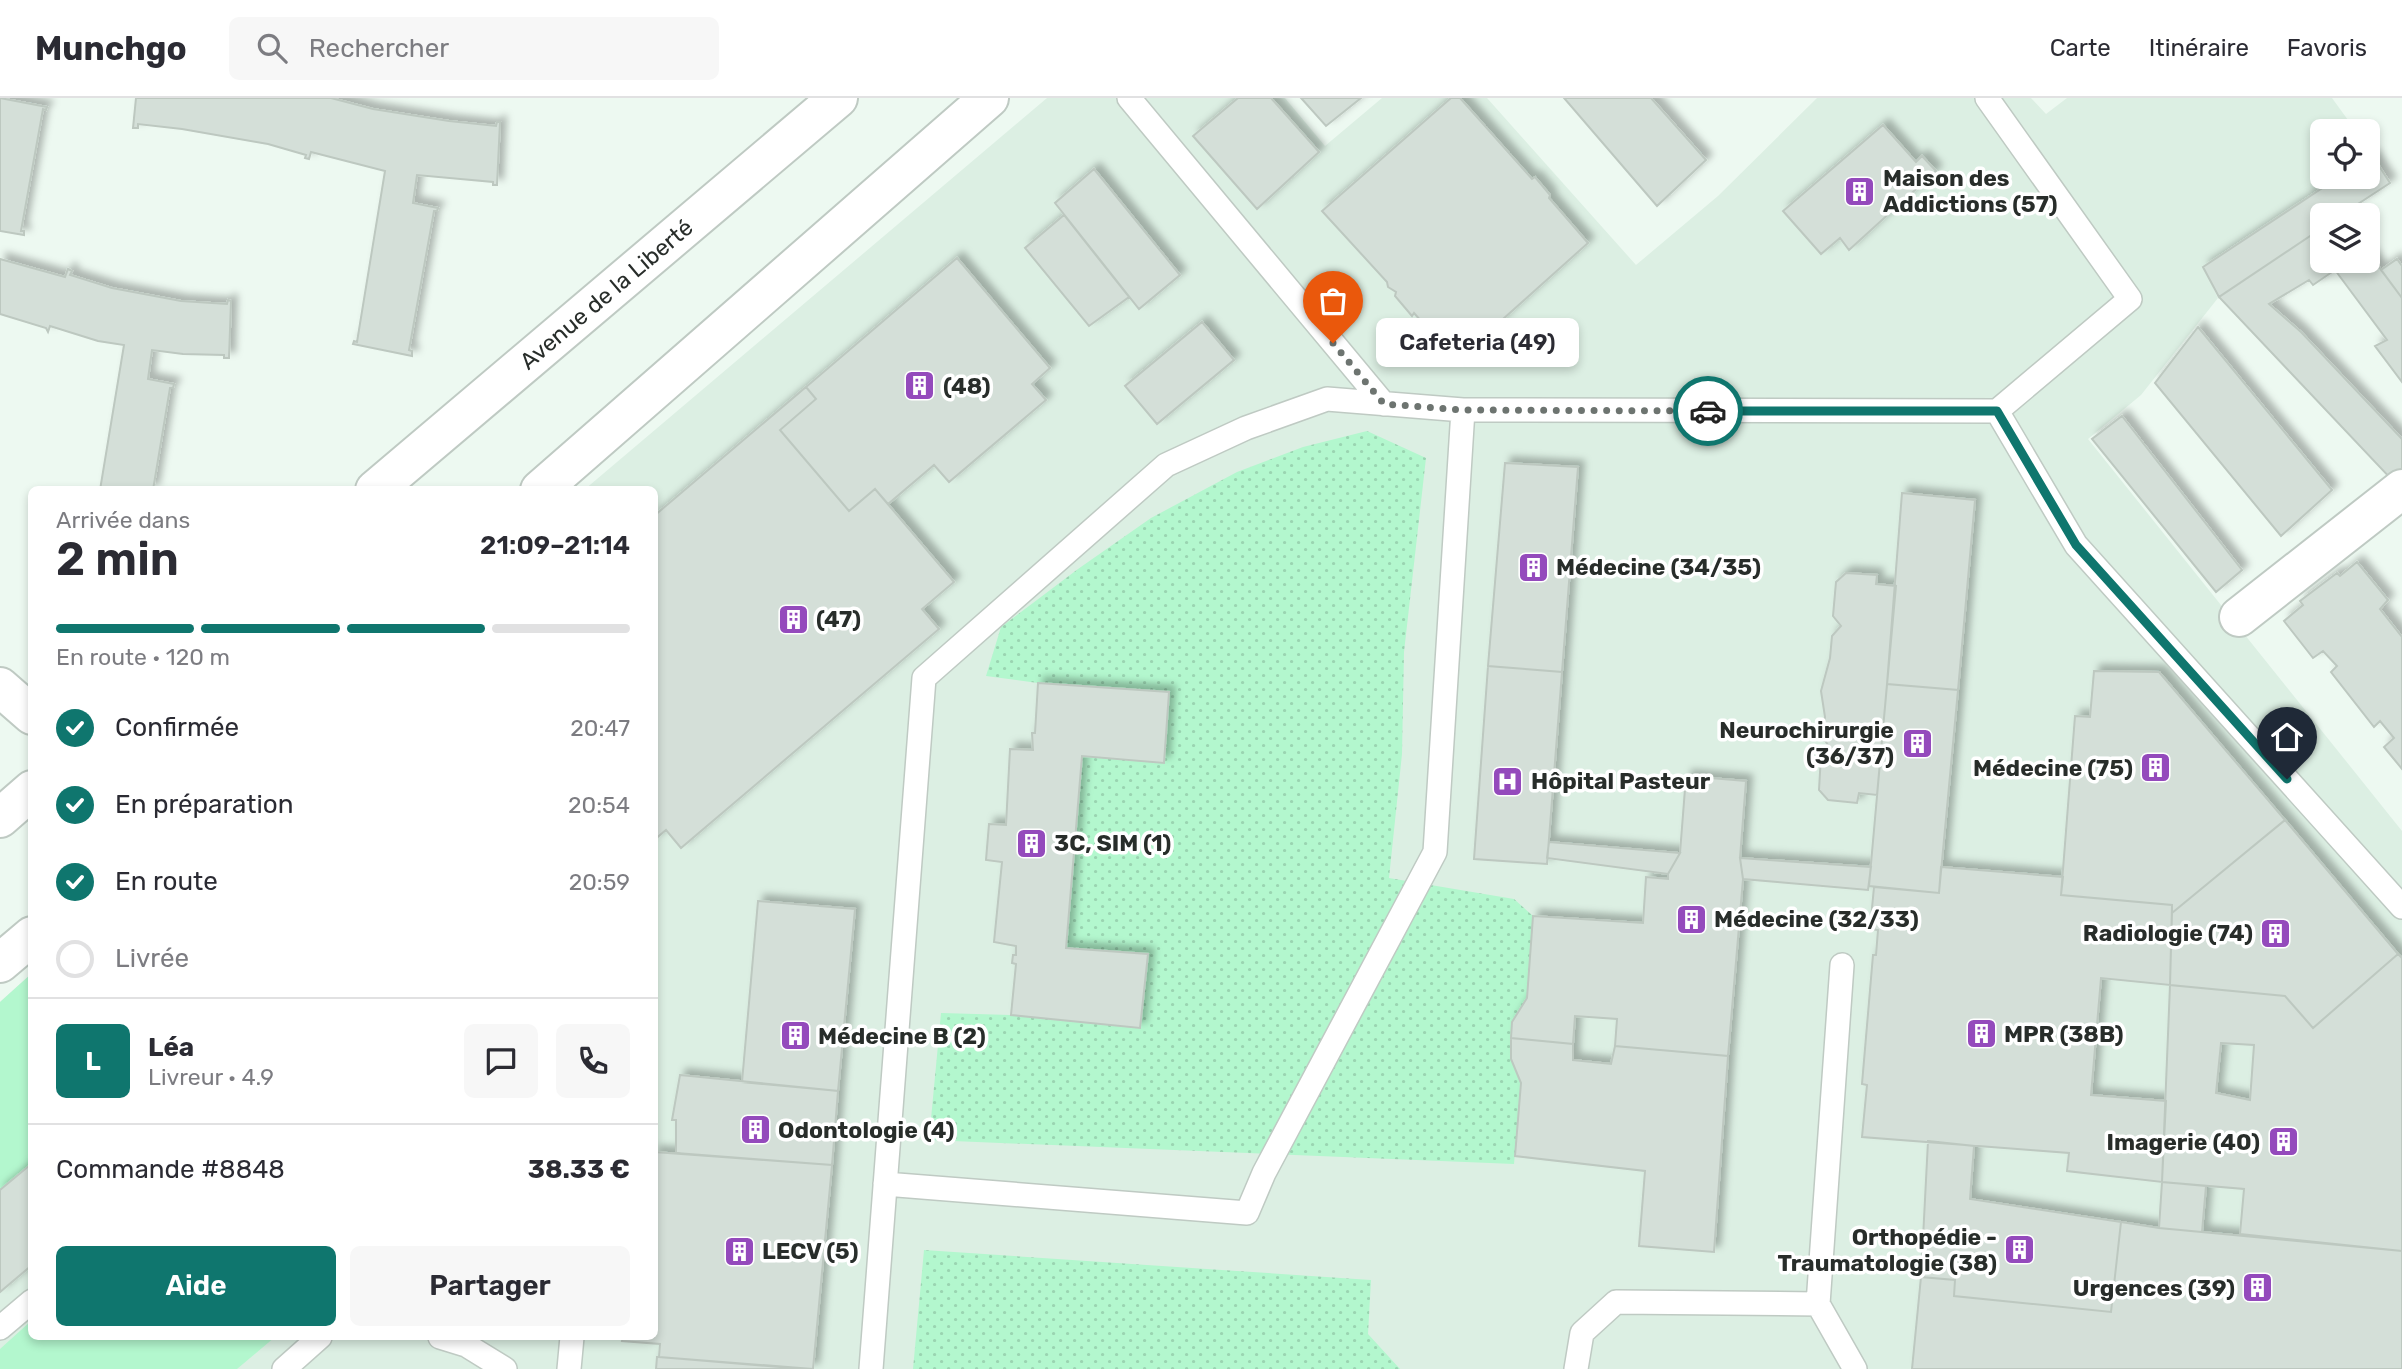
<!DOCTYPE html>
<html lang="fr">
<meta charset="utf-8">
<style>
body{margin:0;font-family:Rubik,sans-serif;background:#f7f7f7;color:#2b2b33;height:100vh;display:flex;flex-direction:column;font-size:26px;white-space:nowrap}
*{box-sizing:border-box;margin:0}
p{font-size:23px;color:#7c7c81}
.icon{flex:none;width:38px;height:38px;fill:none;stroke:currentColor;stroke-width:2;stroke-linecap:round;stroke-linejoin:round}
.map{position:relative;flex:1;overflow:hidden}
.sheet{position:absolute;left:28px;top:388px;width:630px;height:854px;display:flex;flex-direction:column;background:#fff;border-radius:10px;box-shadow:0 4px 10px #0003}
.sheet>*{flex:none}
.controls{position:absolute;left:2310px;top:21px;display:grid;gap:14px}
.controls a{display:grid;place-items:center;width:70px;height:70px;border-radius:10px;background:#fff;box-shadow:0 4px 10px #0003;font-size:35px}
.pin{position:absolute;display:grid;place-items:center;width:60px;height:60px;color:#fff;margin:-72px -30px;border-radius:50% 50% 50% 0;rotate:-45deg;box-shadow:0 0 7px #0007}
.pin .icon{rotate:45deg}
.courier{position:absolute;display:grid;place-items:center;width:70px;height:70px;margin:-35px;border:5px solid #0f766e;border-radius:50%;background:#fff;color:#222;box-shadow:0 2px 9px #0007}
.bubble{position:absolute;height:49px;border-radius:10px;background:#fff;box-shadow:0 4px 10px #0003;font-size:23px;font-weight:600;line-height:49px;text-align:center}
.summary em{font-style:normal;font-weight:600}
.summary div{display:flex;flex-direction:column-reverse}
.summary{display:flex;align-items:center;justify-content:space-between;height:119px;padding:0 28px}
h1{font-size:46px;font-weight:600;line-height:52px}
.bar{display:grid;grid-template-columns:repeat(4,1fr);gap:10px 7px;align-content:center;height:84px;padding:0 28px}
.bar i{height:9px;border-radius:5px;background:#e1e1e2}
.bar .current{background:#0f766e}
.bar p{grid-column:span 4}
.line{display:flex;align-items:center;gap:18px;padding:0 28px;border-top:2px solid #e1e1e2}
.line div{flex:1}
.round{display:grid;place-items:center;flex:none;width:74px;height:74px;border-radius:10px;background:#f7f7f7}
ol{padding:0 28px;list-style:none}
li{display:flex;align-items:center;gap:21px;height:77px}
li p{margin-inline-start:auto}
li .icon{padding:7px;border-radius:50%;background:#0f766e;color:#fff;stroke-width:4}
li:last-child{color:#7c7c81}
li i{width:38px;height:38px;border:4px solid #e1e1e2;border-radius:50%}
.button{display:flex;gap:14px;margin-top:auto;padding:14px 28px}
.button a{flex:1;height:80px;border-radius:10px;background:#0f766e;color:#fff;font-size:28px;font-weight:600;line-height:80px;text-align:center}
.button a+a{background:#f7f7f7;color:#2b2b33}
header{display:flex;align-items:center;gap:42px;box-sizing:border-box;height:98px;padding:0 35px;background:#fff;border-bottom:2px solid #e1e1e2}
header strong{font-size:33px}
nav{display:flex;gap:38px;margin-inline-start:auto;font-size:24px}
.search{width:490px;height:63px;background:#f7f7f7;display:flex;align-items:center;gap:18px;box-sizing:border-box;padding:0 24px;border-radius:10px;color:#7c7c81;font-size:26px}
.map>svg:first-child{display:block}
.built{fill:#dcefe3}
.green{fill:#b3f7ce}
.garden{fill:url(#garden-dots)}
.building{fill:#d4dfd8;stroke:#bdc8c0;stroke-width:2;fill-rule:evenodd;filter:url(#shadow)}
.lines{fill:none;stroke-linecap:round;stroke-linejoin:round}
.service-casing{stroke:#bfcac3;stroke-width:26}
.minor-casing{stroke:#bfcac3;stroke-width:42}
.secondary-casing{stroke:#bfcac3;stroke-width:42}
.service{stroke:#fff;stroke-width:23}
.minor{stroke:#fff;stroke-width:38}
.secondary{stroke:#fff;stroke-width:38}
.done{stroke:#6d7470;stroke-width:7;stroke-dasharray:0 12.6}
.route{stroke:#0f766e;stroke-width:9}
.labels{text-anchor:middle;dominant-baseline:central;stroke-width:7;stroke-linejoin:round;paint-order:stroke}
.poi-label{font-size:23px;font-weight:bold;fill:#282d2a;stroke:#fff;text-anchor:start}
.street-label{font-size:23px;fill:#282d2a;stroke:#fff}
</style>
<header>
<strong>Munchgo</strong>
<div class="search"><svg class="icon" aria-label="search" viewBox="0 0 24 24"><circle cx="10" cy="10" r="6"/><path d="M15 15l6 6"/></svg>Rechercher</div>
<nav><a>Carte</a><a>Itinéraire</a><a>Favoris</a></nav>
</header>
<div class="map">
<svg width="2402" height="1271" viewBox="0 0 2402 1271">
<defs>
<pattern id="garden-dots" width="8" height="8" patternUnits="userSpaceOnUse" patternTransform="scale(1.75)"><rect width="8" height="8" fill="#b3f7ce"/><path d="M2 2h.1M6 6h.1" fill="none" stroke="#9ad4b1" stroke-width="1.8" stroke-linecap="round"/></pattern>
<filter id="shadow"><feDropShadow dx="6" dy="-6" stdDeviation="3.5" flood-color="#0004"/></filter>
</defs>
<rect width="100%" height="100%" fill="#edf9f1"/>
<path class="built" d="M1047 0H1285L1325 48 1382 0H1487L1636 167 1718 98 1817 0H2031L2046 16 2067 0H2332L2356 33H2322V79H2339L2203 169 2218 200 2141 297 2088 341 2402 733V1271H0V904L31 876 32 1239H654V392H584Z"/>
<path class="green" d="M31 876V1066L0 1092V904Z
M31 1223 32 1239H275L237 1271H0V1251Z"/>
<path class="garden" d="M1367 333 1426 360 1404 554 1402 656 1389 780 1514 801 1533 818 1527 900 1512 924 1511 961 1521 985 1514 1066 929 1042 941 915 1011 917 1140 930 1148 856 1066 850 1082 658 1164 665 1169 594 1038 585 986 578 1001 529 1078 471 1151 420 1237 374 1303 349Z
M924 1152 1371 1182 1368 1236 1400 1271H913Z"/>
<path class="building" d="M0 0 47 9 46 12 43 11 21 133H24V137L0 133Z
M136 0H331L373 11 449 23 496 28 497 24H500L497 87H493V84L417 77 413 105 438 110 437 113H434L409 252 412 253V258L353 246 354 243 357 244 385 73 311 54 309 61 305 60 306 57 268 46 182 31 138 26V30H133Z
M1238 0H1271L1319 54 1257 111 1193 38Z
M1301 0H1361L1326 28Z
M1451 0H1460L1532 81 1535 79 1550 97 1549 100 1588 145 1456 263 1414 215 1412 218 1395 198 1396 194 1388 189 1387 184 1322 113Z
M1564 0H1651L1706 62 1657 108Z
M1883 27 1916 64 1922 58 1936 73 1849 152 1840 140 1821 156 1783 113Z
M2372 57 2390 85 2341 117H2322V130L2219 199 2203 169 2339 79H2368V60Z
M1094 71 1180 177 1139 211 1055 105Z
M1064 117 1129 199 1089 228 1025 150Z
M2322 130V163H2368V154L2402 200V284L2375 248 2387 242 2335 172 2313 187 2309 182 2269 206 2301 234 2402 341V376L2393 383 2219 199Z
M957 160 1050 270 1032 286 1046 302 949 384 934 367 888 406 875 391 849 413 780 332 816 301 806 289Z
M0 161 65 179 68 171 72 173 70 177 112 190 181 203 227 206 228 202 231 203 229 260H224V257L183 256 152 252 148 281 174 286 173 290H170L153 392H100L124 247 98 243 50 228 48 234 46 230 0 216Z
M2397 161 2402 168V200L2381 172Z
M1202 224 1234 262 1157 326 1125 288Z
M2198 229 2332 392 2281 438 2155 285Z
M806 289 816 301 780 332 849 413 875 391 954 484 922 511 939 531 681 750 666 732 654 742V418Z
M2122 318 2242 472 2216 494 2092 341Z
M1505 365 1578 369 1562 574 1488 568Z
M1902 395 1975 402 1958 592 1887 586Z
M2357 464 2388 502 2380 511 2402 539V671L2384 649 2394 640 2380 623 2374 629 2331 574 2337 568 2323 553 2313 560 2284 523 2303 507 2300 503 2337 475 2340 478Z
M1846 475 1877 477 1876 486 1896 488 1877 697 1859 695 1857 705 1828 702 1819 692 1821 657 1830 650 1822 638 1825 619 1821 593 1830 560 1832 538 1841 528 1833 518 1836 484Z
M1488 568 1562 574 1547 766 1474 761Z
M2094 573 2159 574 2285 722 2172 815V807L2061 797 2075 618 2090 619Z
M1038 585 1169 594 1164 665 1082 658 1066 850 1148 856 1140 930 1011 917 1016 866 1012 865 1013 857H1016V848L994 844 1002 764 986 762 989 726 1006 727 1010 651 1033 652 1032 635H1035Z
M1887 586 1958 592 1939 795 1869 788Z
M1686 678 1746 683 1740 760 1743 781 1728 958 1615 948 1617 921 1575 918 1573 946 1511 940 1512 924 1527 900 1533 818 1643 825 1646 779 1668 781V776L1680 755Z
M2285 722 2398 856 2313 930 2285 898 2170 887 2172 815Z
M1549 744 1680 755 1668 776 1547 760Z
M1740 760 1871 769 1868 792 1743 781Z
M1941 769 2063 779 2061 797 2172 807 2170 887 2101 880 2091 997 2166 1003 2162 1084 2067 1073 2069 1055 1862 1039 1867 987 1862 986 1873 857H1876L1878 832 1870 831 1874 789 1939 795Z
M758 803 855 811 838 993 742 984Z
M2398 856 2402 860V1153L2240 1136 2244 1091 2162 1084 2170 887 2285 898 2313 930ZM2221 945 2254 947 2250 1002 2216 995Z
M1511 940 1573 946V962L1611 966 1615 948 1728 958 1714 1154 1639 1148 1645 1073 1515 1058 1521 985 1511 961Z
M680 977 838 993 832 1067 676 1055V1022H672Z
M1928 1043 1974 1048 1970 1101 2121 1124 2111 1214 1954 1198 1955 1182 1921 1179Z
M654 1054 832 1067 813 1271 659 1259 660 1246 622 1243 623 1239H654Z
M30 1067 32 1167 0 1194V1092Z
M2162 1084 2206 1088 2202 1134 2159 1130Z
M2121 1124 2159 1130 2402 1153V1271H1912L1921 1179 1955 1182 1954 1198 2111 1214Z
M657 1259H659L804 1271H656Z"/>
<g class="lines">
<defs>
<path id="service" d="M1129 0 1384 306
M1987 0 2130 201 1997 313 2076 447 2402 809
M885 1086 1247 1115 1264 1075 1435 754 1463 312
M1818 1206 1842 867
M0 1230 32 1203
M440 1239 466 1247 505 1271
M284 1271 320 1239
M569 1271 572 1239
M871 1271 924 580 1166 367 1246 330 1327 301 1463 312 1997 313
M1576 1271 1582 1235 1616 1204 1818 1206 1855 1271"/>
<path id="minor" d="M2239 519 2402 391
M0 589 32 617"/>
<g id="secondary">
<path id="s1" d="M375 392 838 0"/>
<path d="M540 392 989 0"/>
<path d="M0 720 32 692"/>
<path d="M0 865 32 838"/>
</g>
</defs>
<use href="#service" class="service-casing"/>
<use href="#minor" class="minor-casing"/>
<use href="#secondary" class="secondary-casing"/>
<use href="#service" class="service"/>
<use href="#minor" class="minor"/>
<use href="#secondary" class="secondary"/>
</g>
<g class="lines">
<path class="done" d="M1333 245 1384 306 1463 312 1708 313"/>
<path class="route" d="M1708 313H1997L2076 447 2287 681"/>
</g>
<defs>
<symbol id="building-square" viewBox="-11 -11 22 22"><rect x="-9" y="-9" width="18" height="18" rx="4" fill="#944abc" stroke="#fff"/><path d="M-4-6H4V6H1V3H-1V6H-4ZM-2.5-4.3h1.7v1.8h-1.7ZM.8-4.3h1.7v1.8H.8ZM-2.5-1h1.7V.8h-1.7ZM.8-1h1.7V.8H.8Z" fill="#fff"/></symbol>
<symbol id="hospital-square" viewBox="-11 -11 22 22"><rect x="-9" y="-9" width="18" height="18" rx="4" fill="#944abc" stroke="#fff"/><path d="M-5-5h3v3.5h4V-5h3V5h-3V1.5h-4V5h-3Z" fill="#fff"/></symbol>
</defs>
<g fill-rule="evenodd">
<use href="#building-square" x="1842" y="76" width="35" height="35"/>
<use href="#building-square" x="902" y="270" width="35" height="35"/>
<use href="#building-square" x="1516" y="452" width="35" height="35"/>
<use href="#building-square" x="776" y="504" width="35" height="35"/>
<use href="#building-square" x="1900" y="628" width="35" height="35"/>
<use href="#building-square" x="2138" y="652" width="35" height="35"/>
<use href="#hospital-square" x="1490" y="666" width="35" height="35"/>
<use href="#building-square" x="1014" y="728" width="35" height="35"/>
<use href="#building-square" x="1674" y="804" width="35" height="35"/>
<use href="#building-square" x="2258" y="818" width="35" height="35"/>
<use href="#building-square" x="1964" y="918" width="35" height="35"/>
<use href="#building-square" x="778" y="920" width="35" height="35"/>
<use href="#building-square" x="738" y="1014" width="35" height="35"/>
<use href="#building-square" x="2266" y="1026" width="35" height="35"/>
<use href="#building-square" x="2002" y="1134" width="35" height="35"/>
<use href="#building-square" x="722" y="1136" width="35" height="35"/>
<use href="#building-square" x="2240" y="1172" width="35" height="35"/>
</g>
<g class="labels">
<g class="poi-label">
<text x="1883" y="80">Maison des<tspan x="1883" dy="26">Addictions (57)</tspan></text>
<text x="943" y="288">(48)</text>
<text x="1556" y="469">Médecine (34/35)</text>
<text x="816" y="521">(47)</text>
<text x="1894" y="632" text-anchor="end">Neurochirurgie<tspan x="1894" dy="26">(36/37)</tspan></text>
<text x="2133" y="670" text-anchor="end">Médecine (75)</text>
<text x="1531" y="683">Hôpital Pasteur</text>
<text x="1054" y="745">3C, SIM (1)</text>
<text x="1714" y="821">Médecine (32/33)</text>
<text x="2253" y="835" text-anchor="end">Radiologie (74)</text>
<text x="2004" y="936">MPR (38B)</text>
<text x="818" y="938">Médecine B (2)</text>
<text x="778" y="1032">Odontologie (4)</text>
<text x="2260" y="1044" text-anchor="end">Imagerie (40)</text>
<text x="1997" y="1139" text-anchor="end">Orthopédie -<tspan x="1997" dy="26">Traumatologie (38)</tspan></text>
<text x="762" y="1153">LECV (5)</text>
<text x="2235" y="1190" text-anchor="end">Urgences (39)</text>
</g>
<g class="street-label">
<text stroke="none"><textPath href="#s1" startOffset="303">Avenue de la Liberté</textPath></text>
</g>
</g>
</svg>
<div class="controls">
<a><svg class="icon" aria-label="locate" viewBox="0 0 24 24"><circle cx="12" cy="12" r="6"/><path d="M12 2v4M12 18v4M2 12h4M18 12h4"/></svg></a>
<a><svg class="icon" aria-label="layers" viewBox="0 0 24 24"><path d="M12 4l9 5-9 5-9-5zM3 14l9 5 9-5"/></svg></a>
</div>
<div class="pin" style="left:1333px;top:245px;background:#ea580c"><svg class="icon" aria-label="bag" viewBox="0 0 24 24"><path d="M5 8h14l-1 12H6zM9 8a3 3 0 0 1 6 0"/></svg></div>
<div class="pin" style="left:2287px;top:681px;background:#1f2937"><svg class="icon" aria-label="home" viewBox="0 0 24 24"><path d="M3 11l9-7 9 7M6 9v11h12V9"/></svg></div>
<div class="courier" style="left:1708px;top:313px"><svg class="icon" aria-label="car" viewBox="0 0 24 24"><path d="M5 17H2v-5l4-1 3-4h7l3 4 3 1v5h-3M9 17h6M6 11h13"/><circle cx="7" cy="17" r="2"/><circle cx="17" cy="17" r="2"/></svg></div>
<div class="bubble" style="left:1376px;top:220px;width:203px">Cafeteria (49)</div>
<section class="sheet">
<div class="summary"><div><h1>2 min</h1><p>Arrivée dans</p></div><em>21:09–21:14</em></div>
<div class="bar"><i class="current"></i><i class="current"></i><i class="current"></i><i></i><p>En route · 120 m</p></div>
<ol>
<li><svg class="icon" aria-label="check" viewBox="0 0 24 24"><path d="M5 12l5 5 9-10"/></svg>Confirmée<p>20:47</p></li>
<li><svg class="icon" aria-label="check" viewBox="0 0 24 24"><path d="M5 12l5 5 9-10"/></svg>En préparation<p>20:54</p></li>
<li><svg class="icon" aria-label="check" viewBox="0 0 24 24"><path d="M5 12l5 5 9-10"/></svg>En route<p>20:59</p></li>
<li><i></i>Livrée</li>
</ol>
<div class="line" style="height:126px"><b class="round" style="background:#0f766e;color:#fff">L</b><div><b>Léa</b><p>Livreur · 4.9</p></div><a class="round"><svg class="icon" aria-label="chat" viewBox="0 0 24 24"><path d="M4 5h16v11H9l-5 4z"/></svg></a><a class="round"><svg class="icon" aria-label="phone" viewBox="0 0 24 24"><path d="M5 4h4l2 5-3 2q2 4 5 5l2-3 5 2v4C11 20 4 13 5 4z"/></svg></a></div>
<div class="line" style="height:91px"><div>Commande #8848</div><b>38.33 €</b></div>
<div class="button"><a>Aide</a><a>Partager</a></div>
</section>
</div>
